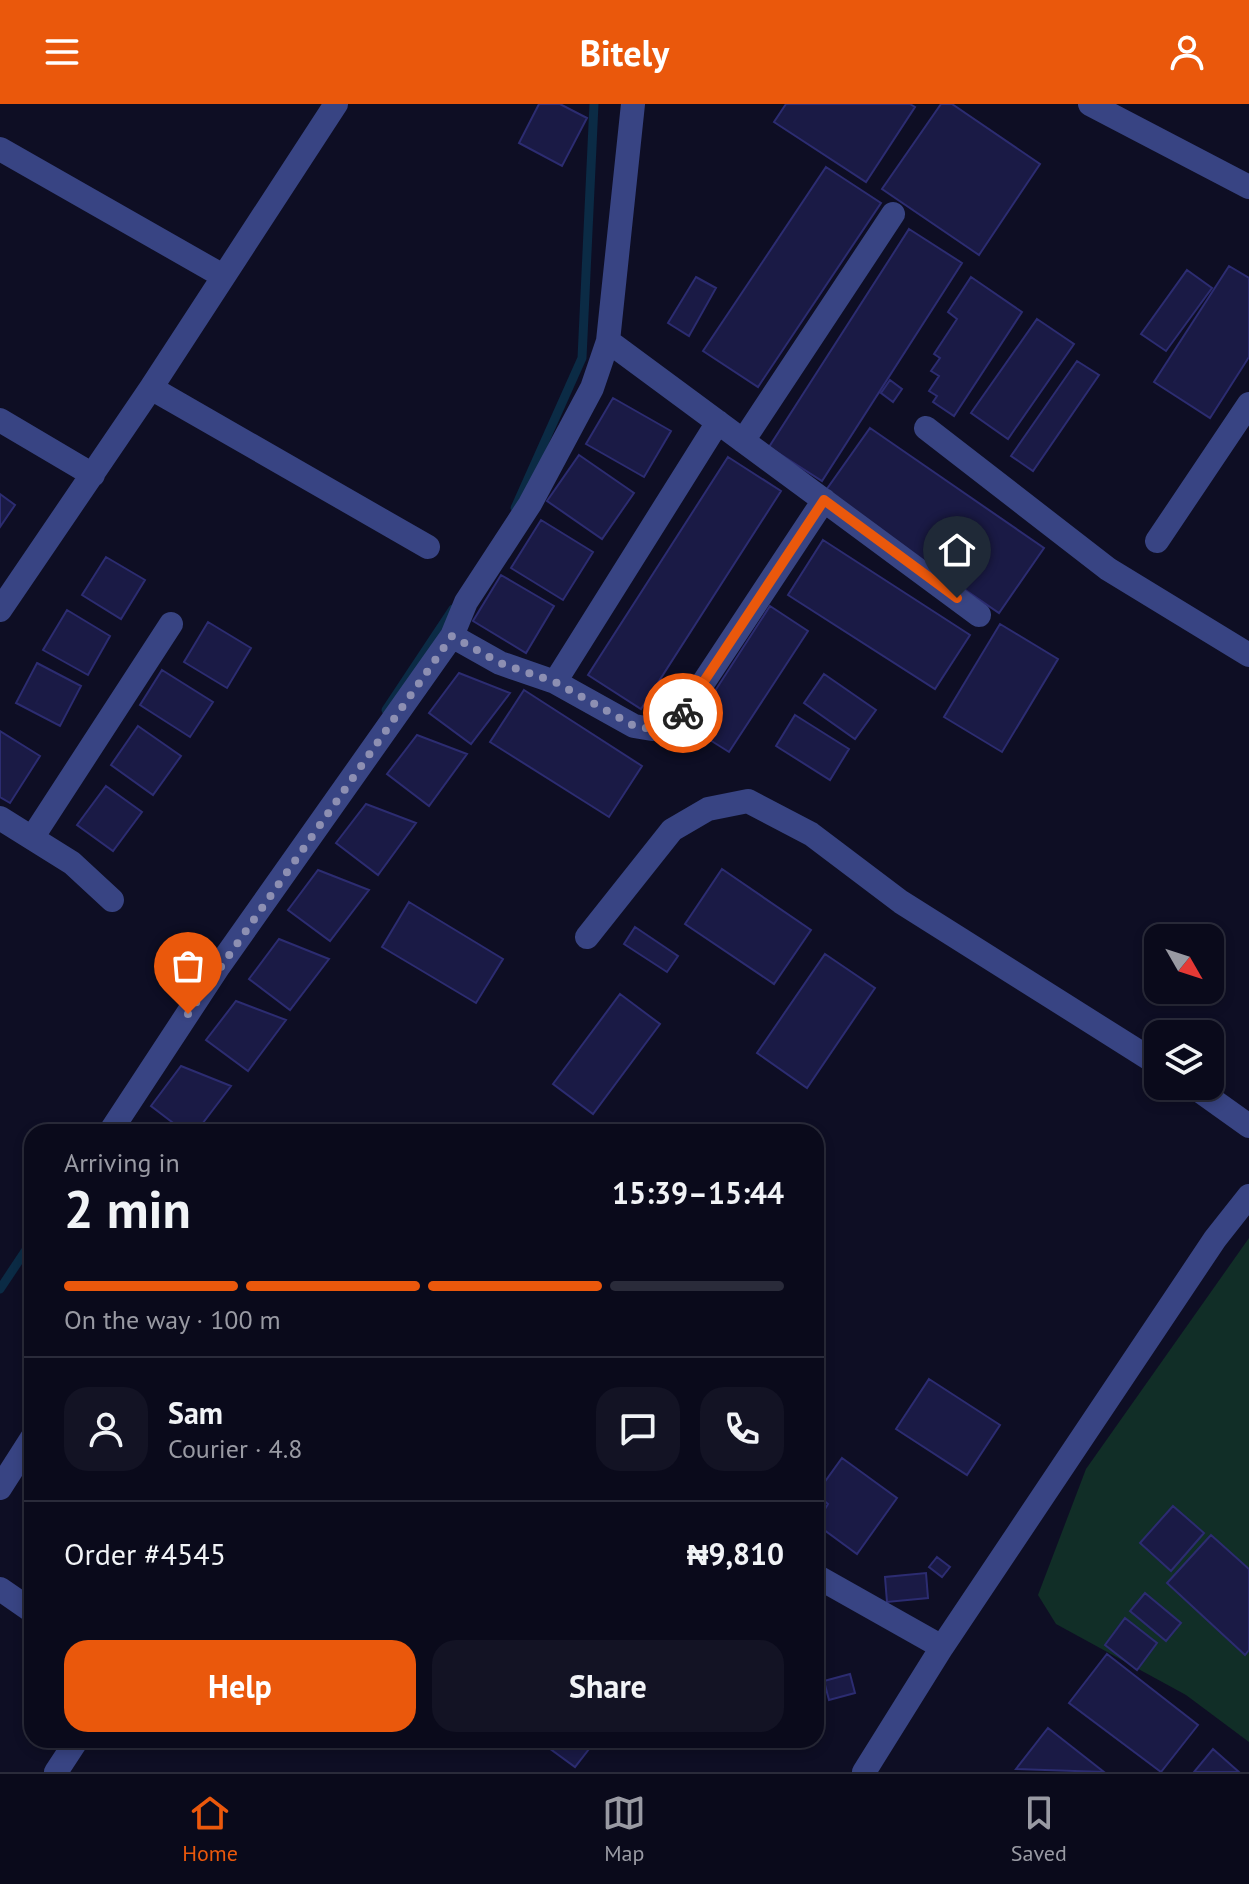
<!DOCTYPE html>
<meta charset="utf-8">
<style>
body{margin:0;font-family:"PT Sans",sans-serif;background:#131324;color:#f1f3f6;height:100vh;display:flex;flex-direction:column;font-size:30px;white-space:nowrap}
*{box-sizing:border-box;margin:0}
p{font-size:26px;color:#999aa3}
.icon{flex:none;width:44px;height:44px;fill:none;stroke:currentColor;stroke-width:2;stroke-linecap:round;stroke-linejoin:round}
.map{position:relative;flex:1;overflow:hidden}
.sheet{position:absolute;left:24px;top:1020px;width:800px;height:624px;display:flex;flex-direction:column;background:#0a0a1b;border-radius:24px;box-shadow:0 4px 12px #0003,0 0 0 2px #2a2b3a}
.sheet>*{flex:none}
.needle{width:52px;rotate:129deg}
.buttons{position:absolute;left:1144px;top:820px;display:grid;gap:16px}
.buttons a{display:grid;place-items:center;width:80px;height:80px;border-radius:16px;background:#0a0a1b;box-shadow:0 4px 12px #0003,0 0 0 2px #2a2b3a;font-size:40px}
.pin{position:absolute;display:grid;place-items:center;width:68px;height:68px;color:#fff;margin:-82px -34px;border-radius:50% 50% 50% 0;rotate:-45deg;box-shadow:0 0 8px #0007}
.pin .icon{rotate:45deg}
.courier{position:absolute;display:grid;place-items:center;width:80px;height:80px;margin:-40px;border:6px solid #ea580c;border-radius:50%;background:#fff;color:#222;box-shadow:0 2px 10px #0007}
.headline em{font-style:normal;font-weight:700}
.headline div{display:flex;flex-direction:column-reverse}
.headline{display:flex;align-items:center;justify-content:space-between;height:136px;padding:0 40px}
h1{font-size:52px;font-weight:700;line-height:60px}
.bar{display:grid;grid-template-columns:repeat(4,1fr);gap:12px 8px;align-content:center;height:96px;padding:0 40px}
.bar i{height:10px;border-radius:6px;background:#2a2b3a}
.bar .current{background:#ea580c}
.bar p{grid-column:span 4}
.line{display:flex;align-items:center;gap:20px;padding:0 40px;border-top:2px solid #2a2b3a}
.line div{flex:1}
.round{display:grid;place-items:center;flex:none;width:84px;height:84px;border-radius:24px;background:#131324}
.cta{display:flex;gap:16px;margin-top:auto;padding:16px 40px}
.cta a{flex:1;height:92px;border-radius:24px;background:#ea580c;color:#fff;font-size:32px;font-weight:700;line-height:92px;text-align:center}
.cta a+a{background:#131324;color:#f1f3f6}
header{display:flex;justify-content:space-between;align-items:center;height:104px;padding:0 40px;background:#ea580c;color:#fff;font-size:36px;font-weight:700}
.menu{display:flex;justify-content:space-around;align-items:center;height:112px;border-top:2px solid #2a2b3a;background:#0a0a1b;font-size:22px;color:#999aa3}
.menu a{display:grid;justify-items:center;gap:4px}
.menu .current{color:#ea580c}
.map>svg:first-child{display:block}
.green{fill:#112e27}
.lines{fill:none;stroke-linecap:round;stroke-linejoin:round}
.stream{stroke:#0b2b45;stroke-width:9}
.building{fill:#1a1a45;stroke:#2c2c71;stroke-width:2}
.minor{stroke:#384483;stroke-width:24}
.done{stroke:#8d8fb2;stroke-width:8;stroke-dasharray:0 14.4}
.route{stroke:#ea580c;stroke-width:10}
</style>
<header><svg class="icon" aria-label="menu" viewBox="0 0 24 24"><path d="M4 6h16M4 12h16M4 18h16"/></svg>Bitely<svg class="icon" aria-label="person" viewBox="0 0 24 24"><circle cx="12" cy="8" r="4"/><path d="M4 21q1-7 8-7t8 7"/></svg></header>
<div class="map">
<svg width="1249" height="1668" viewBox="0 0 1249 1668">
<rect width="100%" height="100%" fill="#0e0e24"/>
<path class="green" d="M1249 1134V1638L1186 1591 1056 1520 1038 1491 1086 1365Z"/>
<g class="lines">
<path class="stream" d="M515 404 582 254 594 0
M386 606 453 505
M0 1185 32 1137"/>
</g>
<path class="building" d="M539 0H560L587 14 562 62 519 39Z
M786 0H910L915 3 866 78 774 18Z
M941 0H952L1040 60 979 151 882 85Z
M826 63 881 99 758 283 703 247Z
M909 125 962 159 822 377 769 343Z
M1229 162 1249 174V253L1210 314 1154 278Z
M1187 166 1212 184 1166 247 1141 230Z
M696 173 716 184 689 232 668 219Z
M971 173 1022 208 954 312 933 298 937 292 929 287 939 272 931 267 940 254 934 250 957 215 948 208Z
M1037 215 1074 240 1008 335 971 309Z
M1077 257 1099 271 1033 367 1011 352Z
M890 276 902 285 893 298 881 289Z
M613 294 671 327 644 373 586 340Z
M870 324 1044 444 999 509 824 389Z
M579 351 634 389 602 435 547 397Z
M728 353 781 387 641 605 588 571Z
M0 390 15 401 0 423Z
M541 416 593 448 563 496 511 464Z
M823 436 970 531 935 585 788 491Z
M106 453 145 476 121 515 82 491Z
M501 471 554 502 526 549 473 517Z
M770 502 808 527 729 648 691 624Z
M67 506 110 532 88 571 43 546Z
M208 518 251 544 227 584 184 558Z
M1000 520 1058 555 1002 648 944 613Z
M37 559 81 582 60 622 16 599Z
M162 566 213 598 190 633 140 601Z
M459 569 510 589 471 640 429 609Z
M824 570 876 606 855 635 804 599Z
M524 586 642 662 609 713 490 638Z
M795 611 849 645 830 676 776 642Z
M138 622 181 652 153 691 111 661Z
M0 627 40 652 10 699 0 693Z
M417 631 467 650 429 702 387 670Z
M106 682 142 708 113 747 77 721Z
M366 700 416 719 378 771 336 739Z
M722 765 811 826 774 880 685 820Z
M318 766 369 786 330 837 288 806Z
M409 798 503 855 476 899 382 843Z
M635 823 678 852 667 868 624 840Z
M279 835 329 855 290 906 249 875Z
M825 850 875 884 807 984 757 949Z
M620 890 660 920 593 1010 553 980Z
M236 897 286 916 248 967 206 936Z
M181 962 231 982 196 1028H185L151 1002Z
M929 1275 1000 1321 967 1371 896 1325Z
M842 1354 897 1394 857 1450 816 1420 828 1400 816 1390Z
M1173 1402 1204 1429 1171 1467 1140 1439Z
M1211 1431 1249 1465V1546L1245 1551 1167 1479Z
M937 1453 950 1463 942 1473 929 1463Z
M926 1469 928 1494 887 1498 885 1473Z
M1145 1489 1181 1519 1166 1537 1130 1507Z
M1125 1514 1157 1539 1137 1566 1105 1541Z
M1107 1550 1198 1621 1161 1668 1069 1599Z
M850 1570 855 1589 829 1596 824 1577Z
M1048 1624 1104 1668 1016 1665Z
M538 1636H596L575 1663Z
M1213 1645 1239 1668H1194Z"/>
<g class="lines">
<path class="minor" d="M633 0 608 237 592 284 530 400 466 498 452 532 500 559 555 578 634 622 652 625 674 623 824 396
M1090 0 1249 83
M0 45 223 172
M608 237 979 511
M151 284 428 443
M0 316 93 371
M926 324 1108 465 1249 551
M743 337 893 110
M1157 437 1249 300
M0 506 151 284 336 0
M555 578 718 318
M0 714 72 759 112 796
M32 734 171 520
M587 833 672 726 708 705 748 697 811 730 901 798 1158 960
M1193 982 1249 1022
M110 1028 219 862 452 532
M0 1384 32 1334
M816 1472 942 1543
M0 1485 32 1507
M56 1668 77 1636
M864 1668 942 1543 1215 1135 1249 1092"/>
</g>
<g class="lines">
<path class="done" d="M188 910 452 532 500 559 555 578 634 622 652 625 674 623 683 609"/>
<path class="route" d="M683 609 824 396 957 494"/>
</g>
</svg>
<div class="buttons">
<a><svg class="needle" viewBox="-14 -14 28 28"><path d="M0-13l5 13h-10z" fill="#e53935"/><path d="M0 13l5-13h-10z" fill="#999aa3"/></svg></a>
<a><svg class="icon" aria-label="layers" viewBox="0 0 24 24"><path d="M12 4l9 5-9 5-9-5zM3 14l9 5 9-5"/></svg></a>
</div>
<div class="pin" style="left:188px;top:910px;background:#ea580c"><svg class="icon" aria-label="bag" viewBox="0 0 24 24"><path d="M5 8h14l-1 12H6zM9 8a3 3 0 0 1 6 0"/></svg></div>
<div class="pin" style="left:957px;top:494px;background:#1f2937"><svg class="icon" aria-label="home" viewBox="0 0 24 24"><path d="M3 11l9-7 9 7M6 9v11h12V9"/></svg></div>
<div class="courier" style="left:683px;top:609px"><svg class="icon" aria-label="bike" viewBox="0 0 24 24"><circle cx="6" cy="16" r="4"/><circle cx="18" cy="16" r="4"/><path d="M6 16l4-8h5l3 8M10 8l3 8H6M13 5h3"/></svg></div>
<section class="sheet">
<div class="headline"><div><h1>2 min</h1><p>Arriving in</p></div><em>15:39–15:44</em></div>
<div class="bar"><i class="current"></i><i class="current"></i><i class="current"></i><i></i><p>On the way · 100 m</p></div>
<div class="line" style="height:144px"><a class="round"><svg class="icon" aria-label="person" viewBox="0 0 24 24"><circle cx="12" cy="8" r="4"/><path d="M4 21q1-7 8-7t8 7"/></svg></a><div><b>Sam</b><p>Courier · 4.8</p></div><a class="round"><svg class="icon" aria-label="chat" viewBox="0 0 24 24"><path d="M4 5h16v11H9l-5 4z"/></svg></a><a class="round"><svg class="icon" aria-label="phone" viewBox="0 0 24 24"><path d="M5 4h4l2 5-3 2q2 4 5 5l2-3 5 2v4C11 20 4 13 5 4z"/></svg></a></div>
<div class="line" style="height:104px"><div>Order #4545</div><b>₦9,810</b></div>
<div class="cta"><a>Help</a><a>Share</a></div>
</section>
</div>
<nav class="menu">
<a class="current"><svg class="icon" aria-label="home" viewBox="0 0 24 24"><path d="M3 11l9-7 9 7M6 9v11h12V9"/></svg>Home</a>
<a><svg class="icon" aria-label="map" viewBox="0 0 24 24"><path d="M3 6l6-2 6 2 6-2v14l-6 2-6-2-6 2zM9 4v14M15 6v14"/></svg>Map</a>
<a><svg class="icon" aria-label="saved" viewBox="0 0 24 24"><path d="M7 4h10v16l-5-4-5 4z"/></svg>Saved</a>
</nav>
